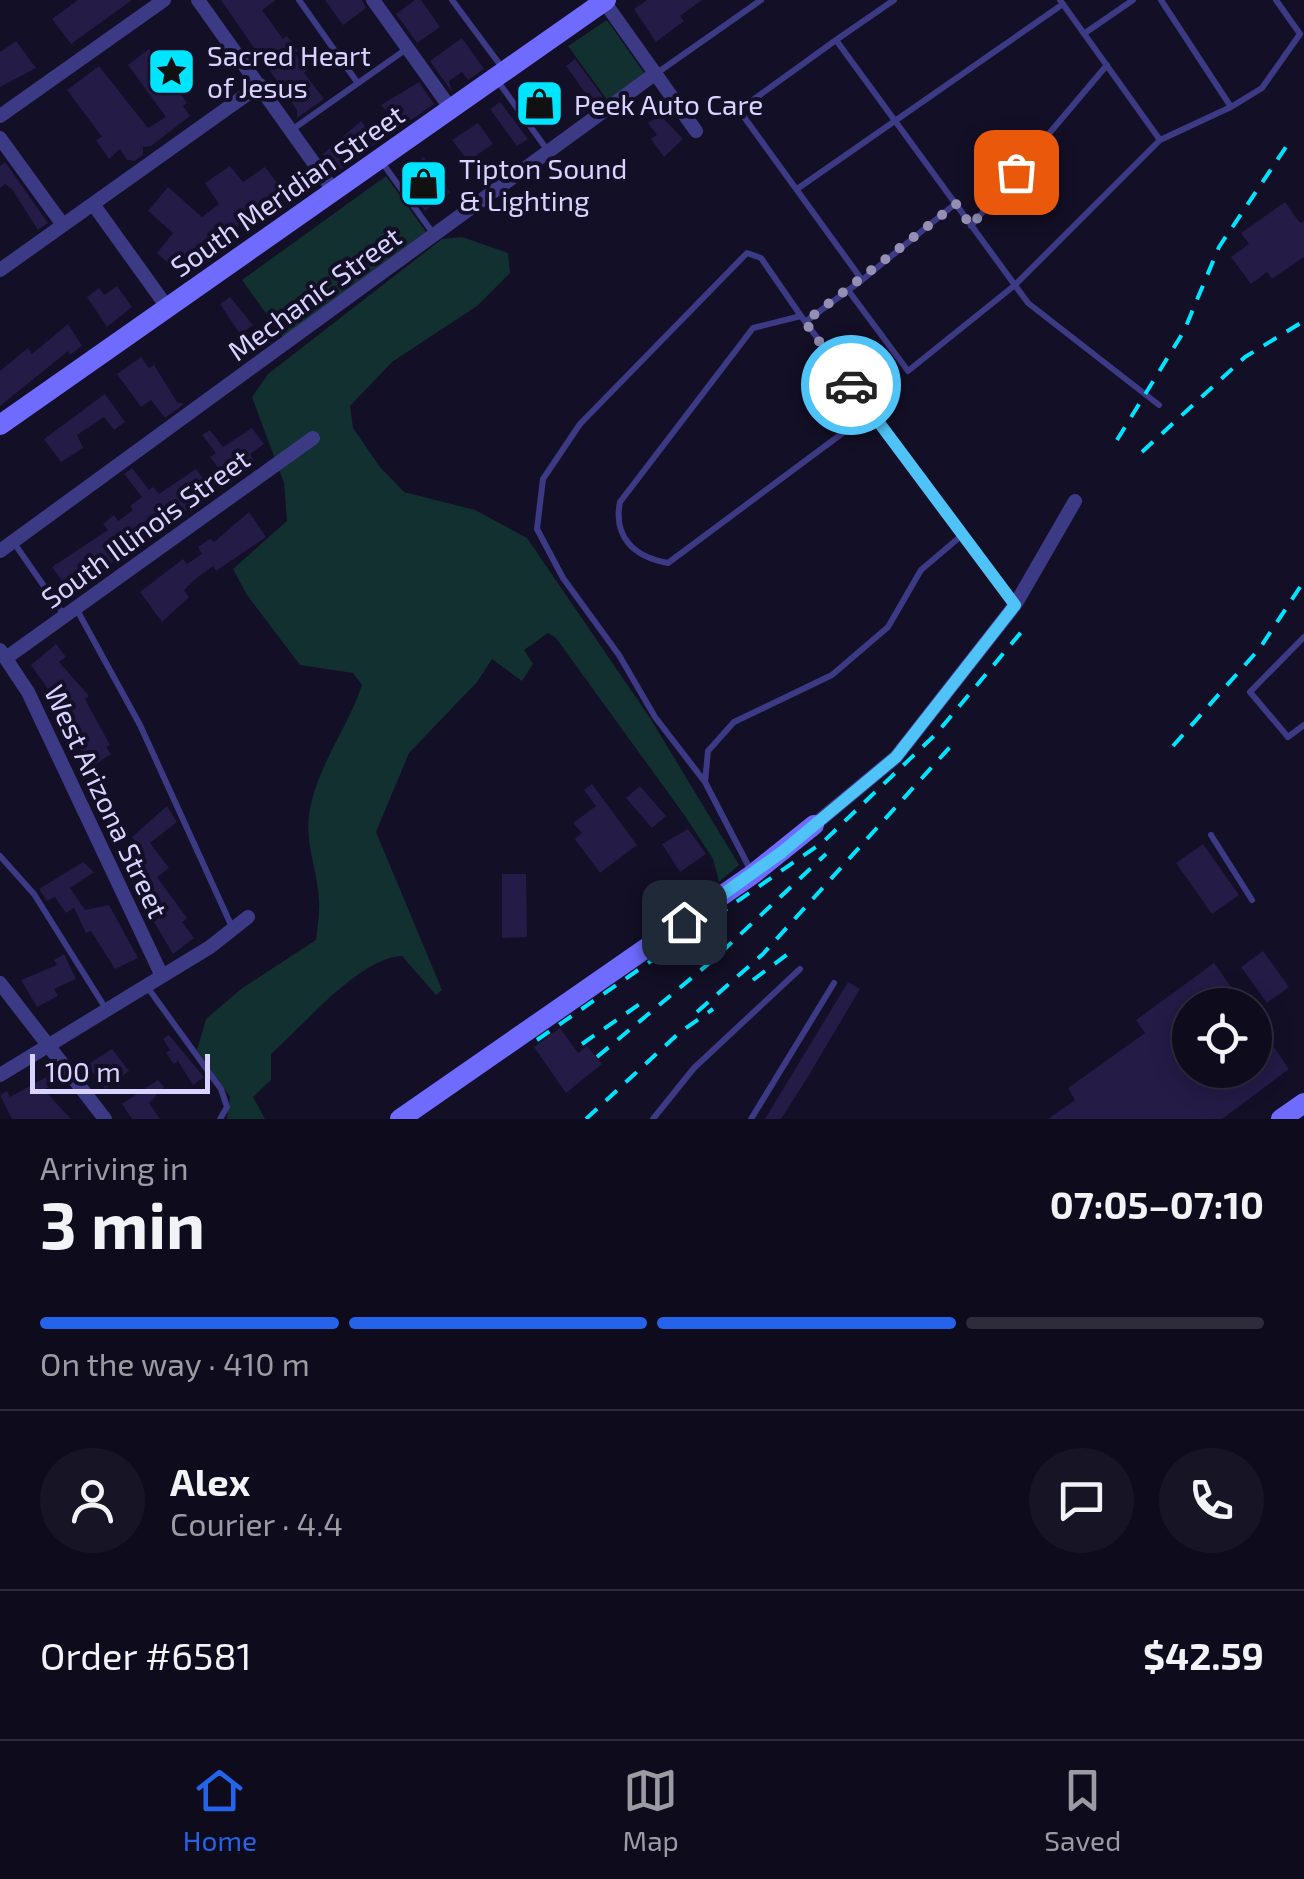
<!DOCTYPE html>
<meta charset="utf-8">
<style>
body{margin:0;font-family:"Exo 2",sans-serif;background:#171425;color:#f1f3f6;height:100vh;display:flex;flex-direction:column;font-size:38px;white-space:nowrap}
*{box-sizing:border-box;margin:0}
p{font-size:32px;color:#9b9ba3}
.icon{flex:none;width:55px;height:55px;fill:none;stroke:currentColor;stroke-width:2;stroke-linecap:round;stroke-linejoin:round}
.map{position:relative;height:1119px;overflow:hidden}
.panel{display:flex;flex-direction:column;background:#0e0b1c;flex:1}
.panel>*{flex:none}
.fabs{position:absolute;left:1172px;top:988px;display:grid;gap:20px}
.fabs a{display:grid;place-items:center;width:100px;height:100px;border-radius:50%;background:#0e0b1c;box-shadow:0 5px 25px #0003,0 0 0 2px #2e2b3b;font-size:50px}
.scale{position:absolute;left:30px;bottom:25px;width:180px;box-sizing:border-box;padding-left:10px;border:5px solid #d9d4ff;border-top:0;font-size:28px;line-height:35px;white-space:nowrap;color:#d9d4ff;-webkit-text-stroke:8px #130f26;paint-order:stroke}
.pin{position:absolute;display:grid;place-items:center;width:85px;height:85px;color:#fff;margin:-42px;border-radius:20px;box-shadow:0 5px 15px #0006}
.courier{position:absolute;display:grid;place-items:center;width:100px;height:100px;margin:-50px;border:8px solid #4fc3f7;border-radius:50%;background:#fff;color:#222;box-shadow:0 2px 12px #0007}
.headline em{font-style:normal;font-weight:700}
.headline div{display:flex;flex-direction:column-reverse}
.headline{display:flex;align-items:center;justify-content:space-between;height:170px;padding:0 40px}
h1{font-size:65px;font-weight:700;line-height:75px}
.bar{display:grid;grid-template-columns:repeat(4,1fr);gap:15px 10px;align-content:center;height:120px;padding:0 40px}
.bar i{height:12px;border-radius:8px;background:#2e2b3b}
.bar .current{background:#2563eb}
.bar p{grid-column:span 4}
.line{display:flex;align-items:center;gap:25px;padding:0 40px;border-top:2px solid #2e2b3b}
.line div{flex:1}
.round{display:grid;place-items:center;flex:none;width:105px;height:105px;border-radius:52px;background:#171425}
.tabs{display:flex;justify-content:space-around;align-items:center;height:140px;border-top:2px solid #2e2b3b;background:#0e0b1c;font-size:28px;color:#9b9ba3}
.tabs a{display:grid;justify-items:center;gap:5px}
.tabs .current{color:#2563eb}
.map>svg:first-child{display:block}
.green{fill:#12302f}
.building{fill:#241b47}
.lines{fill:none;stroke-linecap:round;stroke-linejoin:round}
.lane{stroke:#3d3a85;stroke-width:6}
.street{stroke:#3d3a85;stroke-width:14}
.secondary{stroke:#6f6bff;stroke-width:20}
.rail{stroke:#00e5ff;stroke-width:4;stroke-dasharray:15 12;stroke-linecap:butt}
.done{stroke:#948fb3;stroke-width:10;stroke-dasharray:0 18}
.route{stroke:#4fc3f7;stroke-width:12}
.labels{text-anchor:middle;dominant-baseline:central;stroke-width:8;stroke-linejoin:round;paint-order:stroke}
.poi-label{font-size:28px;fill:#d9d4ff;stroke:#130f26;text-anchor:start}
.street-label{font-size:28px;fill:#d9d4ff;stroke:#130f26}
</style>
<div class="map">
<svg width="1304" height="1119" viewBox="0 0 1304 1119">
<rect width="100%" height="100%" fill="#130f26"/>
<path class="green" d="M607 20 647 77 608 101 568 46Z
M386 176 429 236 285 340 242 280Z
M462 237 508 253 510 273 477 306 392 362 350 406 353 428 380 467 404 492 475 510 527 538 650 718 739 865 719 882 713 859 685 816 556 638 548 633 524 650 533 664 522 681 492 659 477 682 409 753 376 832 442 990 436 995 402 956C360 957 302 1027 271 1054V1080L253 1097 265 1119H227L230 1097 197 1050 206 1019 241 989 316 940C317 928 320 914 319 901 318 872 305 845 309 815 316 767 347 730 362 685L353 673 300 665 247 595 233 569 287 521 284 483 252 397 268 374 442 239Z"/>
<path class="building" d="M78 0H132L71 44 52 19Z
M221 0H276L262 10 283 39 287 36 298 51 295 53 307 70 304 73 324 99 297 118V110Z
M325 0H362L366 8 343 25Z
M415 0H421L440 27 417 43 396 14Z
M647 0H702L680 16 684 21 656 42 634 9Z
M462 38 484 69 468 80 462 72 449 81 452 92 430 61Z
M16 41 36 68 0 87V52Z
M149 49 187 103 183 106 190 116 151 146 143 147V155L135 161 127 160 120 149 109 159 96 140 102 137 67 90 99 66 148 128 166 117 128 65Z
M575 59 603 97 580 115 572 104 586 94 566 66Z
M419 82 434 104 401 127 381 105Z
M534 83 560 118 547 128 521 93Z
M500 102 528 139 517 146 490 109Z
M660 115 683 139 664 157 651 139 657 135 648 123Z
M361 121 377 142 336 173 323 154Z
M478 123 493 144 468 161 452 140Z
M424 157 450 192 425 211 399 175Z
M5 162 48 223 38 230 12 189 5 184 0 188V166Z
M230 166 243 182 265 167 285 193 217 241 211 238 180 274 157 253 173 233 148 211 168 187 202 217 219 204 205 183Z
M1285 202 1300 223 1304 221V257L1272 279 1267 272 1251 284 1231 257 1249 244 1241 233Z
M117 286 132 307 107 327 87 297 99 288 104 295Z
M230 297 253 325 240 334 220 304Z
M68 324 82 346 70 355 68 351 0 406V371L28 348 32 354Z
M141 357 149 368 154 365 177 402 184 404 165 418 151 400 141 407 117 374Z
M105 394 125 422 114 430 104 417 77 435 83 448 61 462 44 439Z
M252 428 264 444 250 454 254 461 228 480 210 457 216 453 202 435 210 430 223 447Z
M132 468 149 490 153 487 159 494 196 469 213 492 70 592 52 567 108 530 103 524 114 515 118 521 133 510 130 506 142 497 124 474Z
M249 512 266 537 216 571 213 566 198 577 184 590 189 597 162 622 140 592 183 559 187 564 202 554 198 547 210 539 214 542Z
M56 644 66 657 59 662 89 696 85 699 110 745 106 747 111 754 88 769 78 743 48 701 52 698 47 688 31 665Z
M592 784 637 845 600 873 575 839 582 833 573 823 596 806 584 790Z
M640 786 666 816 652 828 626 798Z
M167 806 177 822 150 843 169 868 157 877 187 918 182 922 194 938 173 954 154 922 159 918 150 906 157 901 134 876 138 874 129 862 133 859 126 849 136 842 132 837Z
M688 829 706 854 680 872 662 844Z
M1203 844 1239 895 1212 914 1176 863Z
M83 862 94 872 70 888 85 910 109 905 138 958 115 969 91 931 86 933 74 908 66 913 55 897 47 901 39 889Z
M502 874H526L527 937 502 938Z
M1263 951 1289 987 1267 1003 1241 967Z
M64 954 76 979 54 989 58 996 37 1007 21 980 57 965 54 960Z
M1214 963 1244 1005H1190V1070H1255V1020L1289 1069 1222 1119H1048L1075 1100 1068 1088 1145 1033 1136 1020Z
M848 982 860 989 806 1080 781 1119H765Z
M560 1028 578 1053 587 1046 602 1064 566 1093 534 1047Z
M169 1035 204 1077 193 1085 178 1061 174 1064 166 1053 170 1050 163 1039Z
M112 1049 129 1071 105 1089 87 1065Z
M46 1077 51 1085 44 1090 71 1119H12L0 1095 7 1091 10 1097Z
M158 1080 164 1087 149 1103 160 1119H132L122 1104Z"/>
<g class="lines">
<path class="lane" d="M299 0 357 82
M452 0 501 66
M1085 33 1133 0
M836 40 894 0
M657 73 761 0
M497 80 548 151
M1231 107 1262 88 1300 34 1276 0
M293 129 405 50
M1160 140 1231 107 1161 0
M381 161 435 236
M797 189 1063 4
M971 226 1107 65
M862 280 955 204
M848 290 908 371 1015 285 1160 140 1060 0
M805 322 862 280 739 110 836 40 1028 303 1159 405
M871 412 668 563C634 557 613 537 620 502L753 328 801 316 1014 604
M14 543 64 615
M77 610 140 725 232 927
M1304 637 1250 692 1288 737 1304 725
M705 782 655 717 619 655 563 578 537 529 543 479 580 424 747 253 761 258 801 316
M1211 835 1252 900
M0 856 34 894 106 1009
M750 869 705 782 708 751 734 722 832 675 888 627 921 570 961 536
M148 988 221 1089 227 1107 220 1119
M653 1119 694 1068 800 969
M751 1119 834 983"/>
<path class="street" d="M198 0 333 190
M373 0 451 109
M603 0 696 131
M0 116 164 0
M0 138 63 225
M93 204 167 307
M0 270 260 85
M0 551 656 73
M0 650 28 692 162 976
M6 658 313 438
M814 825 896 757 1015 605 1075 501
M0 983 105 1119
M0 1075 210 947 248 917"/>
<path class="secondary" d="M0 425 606 0
M400 1119 753 874 814 825
M1281 1119 1304 1103"/>
<path class="rail" d="M1117 440 1184 331 1219 247 1290 141
M1142 452 1245 357 1304 321
M1173 746 1260 648 1304 581
M753 980 789 953
M697 1012 763 954 950 747
M537 1040 823 842 936 734 1023 630
M582 1044 647 999
M597 1057 713 960 826 854
M586 1119 679 1033 713 1009"/>
</g>
<g class="lines">
<path class="done" d="M851 385 805 322 956 204 971 226 1016 172"/>
<path class="route" d="M684 922 782 852 896 757 1015 605 851 385"/>
</g>
<defs>
<symbol id="sight-square" viewBox="-11 -11 22 22"><rect x="-9" y="-9" width="18" height="18" rx="4" fill="#00e5ff" stroke="#130f26"/><path d="M0-6L1.8-2.2L6-1.7L2.9 1.2L3.7 5.4L0 3.3L-3.7 5.4L-2.9 1.2L-6-1.7L-1.8-2.2Z" fill="#111"/></symbol>
<symbol id="shop-square" viewBox="-11 -11 22 22"><rect x="-9" y="-9" width="18" height="18" rx="4" fill="#00e5ff" stroke="#130f26"/><path d="M-5-2.5h2.3a2.7 3.5 0 0 1 5.4 0H5L5.5 6h-11ZM-1.5-2.5h3a1.5 2.3 0 0 0-3 0Z" fill="#111"/></symbol>
</defs>
<g fill-rule="evenodd">
<use href="#sight-square" x="144" y="44" width="55" height="55"/>
<use href="#shop-square" x="512" y="76" width="55" height="55"/>
<use href="#shop-square" x="396" y="156" width="55" height="55"/>
</g>
<g class="labels">
<g class="poi-label">
<text x="207" y="55">Sacred Heart<tspan x="207" dy="32">of Jesus</tspan></text>
<text x="574" y="104">Peek Auto Care</text>
<text x="459" y="168">Tipton Sound<tspan x="459" dy="32">&amp; Lighting</tspan></text>
</g>
<g class="street-label">
<text transform="translate(287 190) rotate(-35)">South Meridian Street</text>
<text transform="translate(314 293) rotate(-36)">Mechanic Street</text>
<text transform="translate(145 528) rotate(-36)">South Illinois Street</text>
<text transform="translate(107 801) rotate(65)">West Arizona Street</text>
</g>
</g>
</svg>
<div class="fabs">
<a><svg class="icon" aria-label="locate" viewBox="0 0 24 24"><circle cx="12" cy="12" r="6"/><path d="M12 2v4M12 18v4M2 12h4M18 12h4"/></svg></a>
</div>
<div class="scale">100 m</div>
<div class="pin" style="left:1016px;top:172px;background:#ea580c"><svg class="icon" aria-label="bag" viewBox="0 0 24 24"><path d="M5 8h14l-1 12H6zM9 8a3 3 0 0 1 6 0"/></svg></div>
<div class="pin" style="left:684px;top:922px;background:#1f2937"><svg class="icon" aria-label="home" viewBox="0 0 24 24"><path d="M3 11l9-7 9 7M6 9v11h12V9"/></svg></div>
<div class="courier" style="left:851px;top:385px"><svg class="icon" aria-label="car" viewBox="0 0 24 24"><path d="M5 17H2v-5l4-1 3-4h7l3 4 3 1v5h-3M9 17h6M6 11h13"/><circle cx="7" cy="17" r="2"/><circle cx="17" cy="17" r="2"/></svg></div>
</div>
<section class="panel">
<div class="headline"><div><h1>3 min</h1><p>Arriving in</p></div><em>07:05–07:10</em></div>
<div class="bar"><i class="current"></i><i class="current"></i><i class="current"></i><i></i><p>On the way · 410 m</p></div>
<div class="line" style="height:180px"><a class="round"><svg class="icon" aria-label="person" viewBox="0 0 24 24"><circle cx="12" cy="8" r="4"/><path d="M4 21q1-7 8-7t8 7"/></svg></a><div><b>Alex</b><p>Courier · 4.4</p></div><a class="round"><svg class="icon" aria-label="chat" viewBox="0 0 24 24"><path d="M4 5h16v11H9l-5 4z"/></svg></a><a class="round"><svg class="icon" aria-label="phone" viewBox="0 0 24 24"><path d="M5 4h4l2 5-3 2q2 4 5 5l2-3 5 2v4C11 20 4 13 5 4z"/></svg></a></div>
<div class="line" style="height:130px"><div>Order #6581</div><b>$42.59</b></div>
</section>
<nav class="tabs">
<a class="current"><svg class="icon" aria-label="home" viewBox="0 0 24 24"><path d="M3 11l9-7 9 7M6 9v11h12V9"/></svg>Home</a>
<a><svg class="icon" aria-label="map" viewBox="0 0 24 24"><path d="M3 6l6-2 6 2 6-2v14l-6 2-6-2-6 2zM9 4v14M15 6v14"/></svg>Map</a>
<a><svg class="icon" aria-label="saved" viewBox="0 0 24 24"><path d="M7 4h10v16l-5-4-5 4z"/></svg>Saved</a>
</nav>
